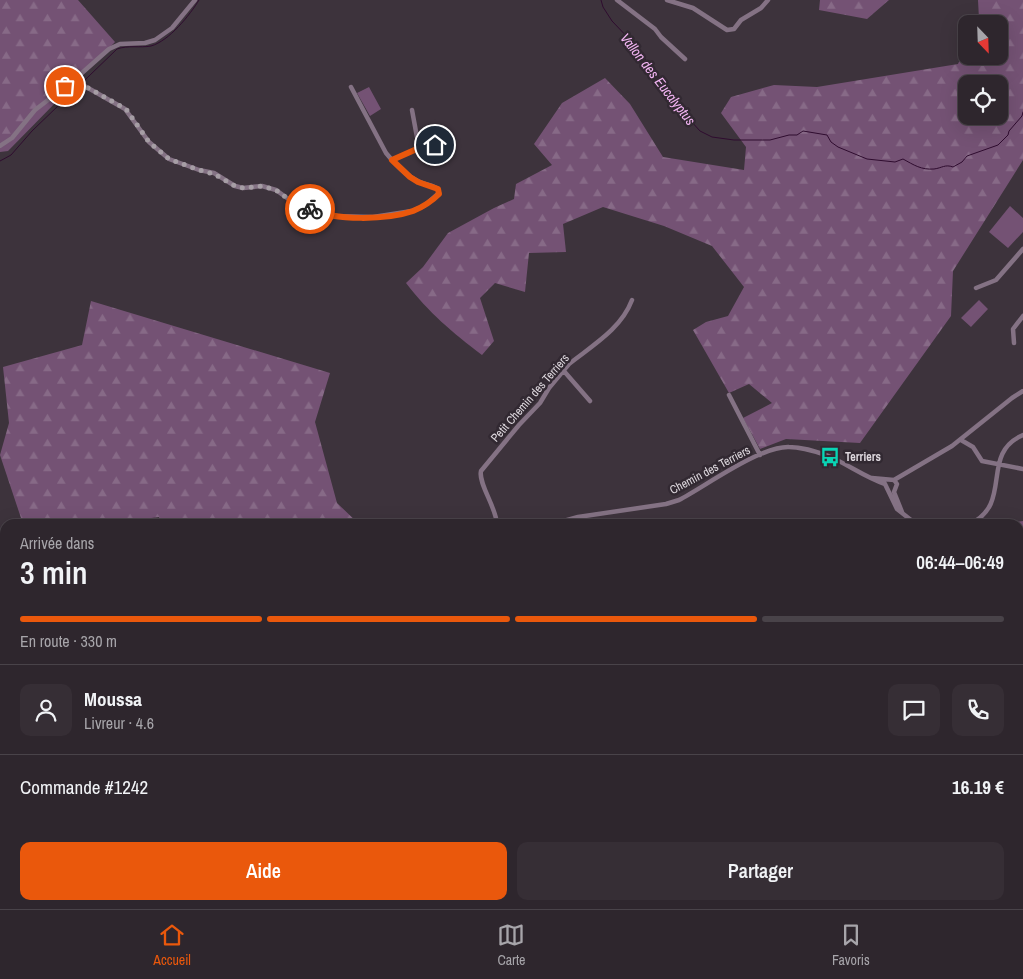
<!DOCTYPE html>
<html lang="fr">
<meta charset="utf-8">
<style>
body{margin:0;font-family:"Archivo Narrow",sans-serif;background:#362e35;color:#f1f3f6;height:100vh;display:flex;flex-direction:column;font-size:19px;white-space:nowrap}
*{box-sizing:border-box;margin:0}
p{font-size:16px;color:#a7a5aa}
.icon{flex:none;width:28px;height:28px;fill:none;stroke:currentColor;stroke-width:2;stroke-linecap:round;stroke-linejoin:round}
.map{position:relative;flex:1;overflow:hidden}
.details{position:absolute;left:0px;top:519px;width:1024px;height:391px;display:flex;flex-direction:column;background:#2e262d;border-radius:15px 15px 0 0;box-shadow:0 5px 20px #0002,0 0 0 1px #494349}
.details>*{flex:none}
.needle{width:32px;rotate:157deg}
.controls{position:absolute;left:958px;top:15px;display:grid;gap:10px}
.controls a{display:grid;place-items:center;width:50px;height:50px;border-radius:10px;background:#2e262d;box-shadow:0 5px 20px #0002,0 0 0 1px #494349;font-size:25px}
.pin{position:absolute;display:grid;place-items:center;width:42px;height:42px;color:#fff;margin:-21px;border:2px solid #fff;border-radius:50%;box-shadow:0 1px 5px #0007}
.courier{position:absolute;display:grid;place-items:center;width:50px;height:50px;margin:-25px;border:4px solid #ea580c;border-radius:50%;background:#fff;color:#222;box-shadow:0 1px 6px #0007}
.summary em{font-style:normal;font-weight:600}
.summary div{display:flex;flex-direction:column-reverse}
.summary{display:flex;align-items:center;justify-content:space-between;height:85px;padding:0 20px}
h1{font-size:32px;font-weight:600;line-height:38px}
.bar{display:grid;grid-template-columns:repeat(4,1fr);gap:8px 5px;align-content:center;height:60px;padding:0 20px}
.bar i{height:6px;border-radius:4px;background:#494349}
.bar .current{background:#ea580c}
.bar p{grid-column:span 4}
.line{display:flex;align-items:center;gap:12px;padding:0 20px;border-top:1px solid #494349}
.line div{flex:1}
.round{display:grid;place-items:center;flex:none;width:52px;height:52px;border-radius:10px;background:#362e35}
.action{display:flex;gap:10px;margin-top:auto;padding:10px 20px}
.action a{flex:1;height:58px;border-radius:10px;background:#ea580c;color:#fff;font-size:20px;font-weight:600;line-height:58px;text-align:center}
.action a+a{background:#362e35;color:#f1f3f6}
.tabs{display:flex;justify-content:space-around;align-items:center;height:70px;border-top:1px solid #494349;background:#2e262d;font-size:14px;color:#a7a5aa}
.tabs a{display:grid;justify-items:center;gap:2px}
.tabs .current{color:#ea580c}
.map>svg:first-child{display:block}
.built{fill:#483a48}
.grass{fill:#745274}
.forest{fill:url(#forest-firs);fill-rule:evenodd}
.cemetery{fill:url(#cemetery-stones)}
.lines{fill:none;stroke-linecap:round;stroke-linejoin:round}
.stream{stroke:#2f0c2f;stroke-width:1}
.street{stroke:#847284;stroke-width:4.5}
.primary{stroke:#d2acd1;stroke-width:8}
.highway{stroke:#f0c2ef;stroke-width:9}
.done{stroke:#a69ea5;stroke-width:5;stroke-dasharray:0 9}
.route{stroke:#ea580c;stroke-width:6}
.labels{text-anchor:middle;dominant-baseline:central;stroke-width:5;stroke-linejoin:round;paint-order:stroke}
.street-label{font-size:12px;fill:#ded8de;stroke:#322932}
.poi-label{font-size:12px;font-weight:bold;fill:#ded8de;stroke:#322932;text-anchor:start}
.water-label{font-size:14px;font-style:italic;fill:#f3b5f3;stroke:#322932}
</style>
<div class="map">
<svg width="1023" height="909" viewBox="0 0 1023 909">
<defs>
<pattern id="forest-firs" width="22" height="20" patternUnits="userSpaceOnUse" patternTransform="scale(1.25)"><rect width="22" height="20" fill="#745274"/><path d="M5 1l3.5 6h-7zM16 11l3.5 6h-7z" fill="#876a87"/></pattern>
<pattern id="cemetery-stones" width="16" height="16" patternUnits="userSpaceOnUse" patternTransform="scale(1.25)"><rect width="16" height="16" fill="#745274"/><path d="M2 7V4a2 2 0 0 1 4 0v3zM10 15v-3a2 2 0 0 1 4 0v3z" fill="#876a87"/></pattern>
</defs>
<rect width="100%" height="100%" fill="#3d333c"/>
<path class="built" d="M1019 755 1023 765V836L1019 838Z
M122 905H239L229 909H116Z
M243 905H373L379 909H245Z
M441 905H520L511 909H441Z
M608 905H855L857 909H610Z"/>
<path class="grass" d="M369 87 381 109 370 116 357 93Z
M1010 206 1023 218V232L1008 248 989 232Z
M979 300 988 309 971 327 961 318Z"/>
<path class="forest" d="M0 0H78L115 42 8 151 0 152Z
M820 0H889L867 19 819 10Z
M978 0H1023V160L953 271 951 316 860 443 786 439 760 449 743 418 772 403 749 384 729 393 693 330 706 322 728 316 744 287 712 246 664 226 603 207 563 224 566 252 529 253 525 292 495 283 480 298 494 341 482 355C452 332 429 313 406 283L423 267 448 233 494 208 514 199 516 184 552 165 534 144 562 103 605 78 630 104 663 157 744 170 746 147 721 113 731 97 774 85 817 87 958 64 966 46V56H999V24H976L979 19ZM966 84H999V116H966Z
M91 301 330 373 315 422 337 503 359 524H162L159 517 136 520 137 524H23L0 455 9 423 3 367 82 345Z
M1023 521V595L1019 596V524H1004Z"/>
<path class="cemetery" d="M1023 595V698L1019 687V596Z"/>
<g class="lines">
<path class="stream" d="M601 0 603 7 612 21 633 43 690 120 700 131 712 137 734 140H770L789 135H797L803 131 827 135 831 142 838 147 867 159 895 162 903 159C914 165 921 170 934 169 942 168 945 164 953 167L962 162 967 156 998 145 1008 135 1009 131 1022 116 1023 112
M0 161 11 155 32 131 117 49C128 45 140 48 151 46 169 41 190 15 199 0"/>
<path class="street" d="M617 0 655 29 661 37 685 59
M667 0 693 8 727 30 734 29 741 20 761 8 768 0
M74 80 125 109 149 142 169 159 199 170 214 173 235 186 243 188 262 186 276 190 287 198 312 211 329 216 373 217 412 211 424 206 439 193 438 189C433 185 426 185 420 182 406 176 396 165 386 153L351 87
M0 146 12 138 35 110 74 80 109 49 120 44 145 43 155 40 172 28 195 0
M419 148 435 145
M392 160 419 148 412 110
M976 288 996 280 1023 249
M1014 343 1013 329 1023 316
M563 370 590 401
M729 395 760 455
M961 440 973 447 982 461 1023 469
M872 478 894 480
M894 480 952 446 1012 398 1023 391
M894 480 897 484 894 492 902 512
M885 484 897 509 916 524
M497 524C496 507 478 483 481 471L519 425 540 403 549 388 569 364C593 345 621 329 632 300
M553 524 578 517 666 504 679 500C706 486 760 446 789 447 802 447 814 451 826 455 846 463 864 477 885 484
M970 524C1014 503 979 454 1023 435
M0 617 5 622
M0 702 5 703
M1019 735 1023 746
M0 741 5 742
M1019 842 1023 840
M32 905 33 909
M104 905 105 909 111 905
M378 905 385 909
M403 909 404 905
M589 909 595 906
M847 909 849 905
M903 909 906 905"/>
<path class="primary" d="M0 631 5 636
M0 644 5 649
M0 737 5 738
M0 751H5
M1019 860 1023 858
M1019 867 1023 864
M421 905 425 909
M433 905 435 909
M934 909 940 905
M951 909 957 905"/>
<path class="highway" d="M1019 851 1023 849
M912 909 915 905"/>
</g>
<g class="lines">
<path class="done" d="M65 86 74 80 126 109 149 142 169 159 199 170 214 174 235 186 243 188 262 186 276 190 287 198 310 209"/>
<path class="route" d="M310 209C335 221 387 220 413 211 423 207 432 201 439 194L438 189 418 182 410 177 392 160 419 148 435 145"/>
</g>
<defs>
<symbol id="bus-bare" viewBox="-9 -9 18 18"><path d="M-5-6H5V4H4V6H2V4H-2V6H-4V4H-5ZM-3.5-4V0h7V-4ZM-3.5 1.2v1.5H-2V1.2ZM2 1.2v1.5H3.5V1.2Z" fill="#09d5b5" stroke="#322932" stroke-width="2.5" paint-order="stroke"/></symbol>
</defs>
<g fill-rule="evenodd">
<use href="#bus-bare" x="816" y="443" width="28" height="28"/>
</g>
<g class="labels">
<g class="street-label">
<text transform="translate(530 398) rotate(-49)">Petit Chemin des Terriers</text>
<text transform="translate(710 470) rotate(-28)">Chemin des Terriers</text>
</g>
<g class="poi-label">
<text x="845" y="457">Terriers</text>
</g>
<g class="water-label">
<text transform="translate(658 79) rotate(52)">Vallon des Eucalyptus</text>
</g>
</g>
</svg>
<div class="controls">
<a><svg class="needle" viewBox="-14 -14 28 28"><path d="M0-13l5 13h-10z" fill="#e53935"/><path d="M0 13l5-13h-10z" fill="#a7a5aa"/></svg></a>
<a><svg class="icon" aria-label="locate" viewBox="0 0 24 24"><circle cx="12" cy="12" r="6"/><path d="M12 2v4M12 18v4M2 12h4M18 12h4"/></svg></a>
</div>
<div class="pin" style="left:65px;top:86px;background:#ea580c"><svg class="icon" aria-label="bag" viewBox="0 0 24 24"><path d="M5 8h14l-1 12H6zM9 8a3 3 0 0 1 6 0"/></svg></div>
<div class="pin" style="left:435px;top:145px;background:#1f2937"><svg class="icon" aria-label="home" viewBox="0 0 24 24"><path d="M3 11l9-7 9 7M6 9v11h12V9"/></svg></div>
<div class="courier" style="left:310px;top:209px"><svg class="icon" aria-label="bike" viewBox="0 0 24 24"><circle cx="6" cy="16" r="4"/><circle cx="18" cy="16" r="4"/><path d="M6 16l4-8h5l3 8M10 8l3 8H6M13 5h3"/></svg></div>
<section class="details">
<div class="summary"><div><h1>3 min</h1><p>Arrivée dans</p></div><em>06:44–06:49</em></div>
<div class="bar"><i class="current"></i><i class="current"></i><i class="current"></i><i></i><p>En route · 330 m</p></div>
<div class="line" style="height:90px"><a class="round"><svg class="icon" aria-label="person" viewBox="0 0 24 24"><circle cx="12" cy="8" r="4"/><path d="M4 21q1-7 8-7t8 7"/></svg></a><div><b>Moussa</b><p>Livreur · 4.6</p></div><a class="round"><svg class="icon" aria-label="chat" viewBox="0 0 24 24"><path d="M4 5h16v11H9l-5 4z"/></svg></a><a class="round"><svg class="icon" aria-label="phone" viewBox="0 0 24 24"><path d="M5 4h4l2 5-3 2q2 4 5 5l2-3 5 2v4C11 20 4 13 5 4z"/></svg></a></div>
<div class="line" style="height:65px"><div>Commande #1242</div><b>16.19 €</b></div>
<div class="action"><a>Aide</a><a>Partager</a></div>
</section>
</div>
<nav class="tabs">
<a class="current"><svg class="icon" aria-label="home" viewBox="0 0 24 24"><path d="M3 11l9-7 9 7M6 9v11h12V9"/></svg>Accueil</a>
<a><svg class="icon" aria-label="map" viewBox="0 0 24 24"><path d="M3 6l6-2 6 2 6-2v14l-6 2-6-2-6 2zM9 4v14M15 6v14"/></svg>Carte</a>
<a><svg class="icon" aria-label="saved" viewBox="0 0 24 24"><path d="M7 4h10v16l-5-4-5 4z"/></svg>Favoris</a>
</nav>
